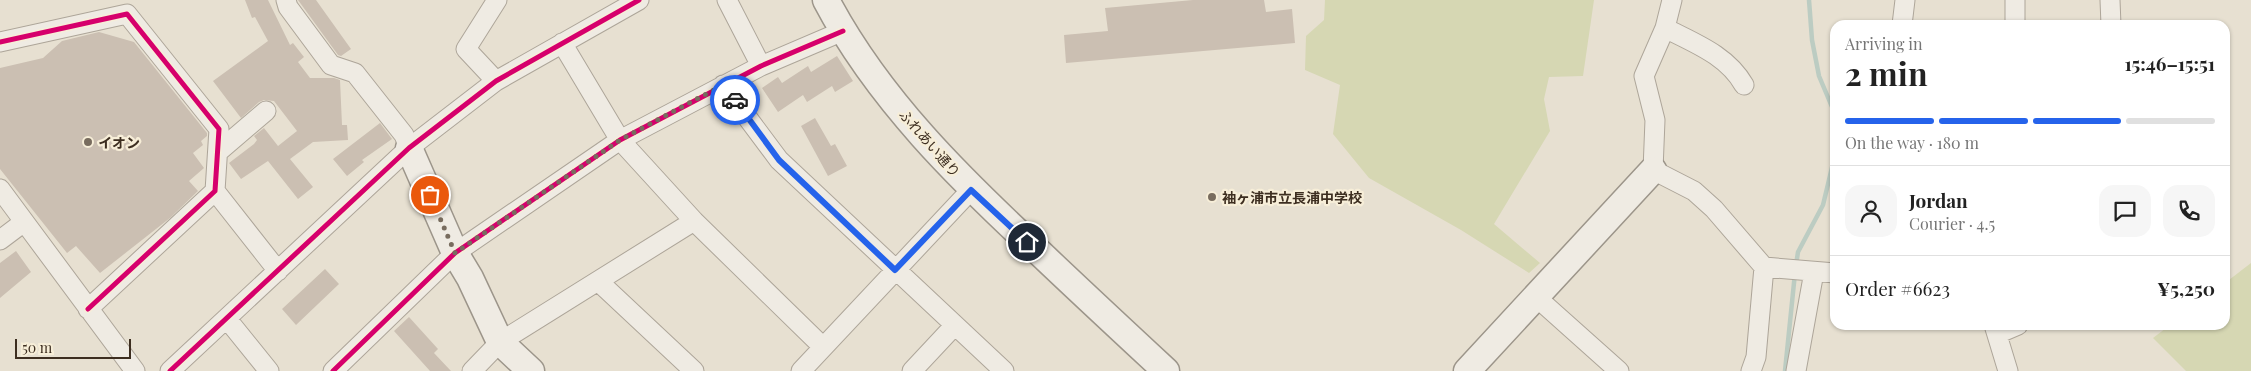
<!DOCTYPE html>
<meta charset="utf-8">
<style>
body{margin:0;font-family:"Playfair Display","Noto Sans JP",serif;background:#f6f6f6;color:#222;height:100vh;display:flex;flex-direction:column;font-size:19px;white-space:nowrap}
*{box-sizing:border-box;margin:0}
p{font-size:16px;color:#767676}
.icon{flex:none;width:28px;height:28px;fill:none;stroke:currentColor;stroke-width:2;stroke-linecap:round;stroke-linejoin:round}
.map{position:relative;flex:1;overflow:hidden}
.panel{position:absolute;left:1830px;top:20px;width:400px;height:310px;display:flex;flex-direction:column;background:#fff;border-radius:15px;box-shadow:0 1px 4px #0004}
.panel>*{flex:none}
.scale{position:absolute;left:15px;bottom:12px;width:116px;box-sizing:border-box;padding-left:5px;border:2px solid #3d2e20;border-top:0;font-size:14px;line-height:18px;white-space:nowrap;color:#3d2e20;-webkit-text-stroke:4px #f7eed8;paint-order:stroke}
.pin{position:absolute;display:grid;place-items:center;width:42px;height:42px;color:#fff;margin:-21px;border:2px solid #fff;border-radius:50%;box-shadow:0 1px 5px #0007}
.courier{position:absolute;display:grid;place-items:center;width:50px;height:50px;margin:-25px;border:4px solid #2563eb;border-radius:50%;background:#fff;color:#222;box-shadow:0 1px 6px #0007}
.overview em{font-style:normal;font-weight:700}
.overview div{display:flex;flex-direction:column-reverse}
.overview{display:flex;align-items:center;justify-content:space-between;height:85px;padding:0 15px}
h1{font-size:32px;font-weight:700;line-height:38px}
.bar{display:grid;grid-template-columns:repeat(4,1fr);gap:8px 5px;align-content:center;height:60px;padding:0 15px}
.bar i{height:6px;border-radius:4px;background:#e0e0e0}
.bar .selected{background:#2563eb}
.bar p{grid-column:span 4}
.line{display:flex;align-items:center;gap:12px;padding:0 15px;border-top:1px solid #e0e0e0}
.line div{flex:1}
.round{display:grid;place-items:center;flex:none;width:52px;height:52px;border-radius:15px;background:#f6f6f6}
.map>svg:first-child{display:block}
.green{fill:#d6d7b3}
.lines{fill:none;stroke-linecap:round;stroke-linejoin:round}
.stream{stroke:#bcccc2;stroke-width:4.5}
.building{fill:#cbbfb2}
.street-casing{stroke:#ada599;stroke-width:21}
.secondary-casing{stroke:#9c958a;stroke-width:29}
.street{stroke:#efebe3;stroke-width:19}
.secondary{stroke:#efebe3;stroke-width:26}
.cycleway-casing{stroke:#f7eed8;stroke-width:8}
.cycleway{stroke:#d6006c;stroke-width:5}
.done{stroke:#786c5e;stroke-width:5;stroke-dasharray:0 9}
.route{stroke:#2563eb;stroke-width:6}
.poi-dot{fill:#786c5e;stroke:#f7eed8;stroke-width:2}
.labels{text-anchor:middle;dominant-baseline:central;stroke-width:4.5;stroke-linejoin:round;paint-order:stroke}
.poi-label{font-size:14px;font-weight:bold;fill:#3d2e20;stroke:#f7eed8;text-anchor:start}
.street-label{font-size:14px;fill:#3d2e20;stroke:#f7eed8}
</style>
<div class="map">
<svg width="2251" height="371" viewBox="0 0 2251 371">
<rect width="100%" height="100%" fill="#e7e0d1"/>
<path class="green" d="M1325 0H1594L1583 76 1549 77 1544 99 1550 131 1494 224 1540 263 1529 273 1461 230 1369 178 1333 134 1340 85 1305 70 1306 36 1324 20Z
M2251 263V371H2186L2153 338 2170 325H2225V283Z"/>
<g class="lines">
<path class="stream" d="M1796 265 1798 252 1823 205 1834 159 1835 114 1819 76 1812 40 1809 0
M1785 371 1795 273"/>
</g>
<path class="building" d="M245 0H268L290 45 293 43 304 57 298 62 310 78H334L340 80 342 125H347L348 140 313 142 290 159 313 187 298 199 268 161 241 179 229 163 254 144 257 140 254 136 264 128 278 146 297 131 274 101 264 100 259 102 241 118 213 81 268 41 255 17 252 18Z
M298 0H316L351 49 341 56 338 55Z
M1193 0H1264L1266 12 1292 9 1295 43 1066 63 1064 35 1108 31 1105 8Z
M99 32 134 42 207 133V136L201 141 203 145 193 153 204 168 189 181 198 191 170 218 100 273 76 246 67 253 0 169V68L43 58 62 41Z
M837 56 853 81 835 92 832 86 807 102 803 95 778 112 762 88 778 77 782 83 808 66 811 72Z
M815 118 831 146 835 144 847 166 828 176 801 126Z
M380 123 392 139 362 160 364 162 347 176 333 159Z
M16 251 31 272 0 298V263Z
M325 269 339 284 296 325 282 309Z
M409 317 438 349 434 353 451 371H430L394 331Z"/>
<g class="lines">
<defs>
<path id="street" d="M286 0 288 7 331 65 355 73 404 135 409 148
M727 0 761 66
M1672 0 1665 28 1644 76 1655 120 1653 170 1694 191 1714 209 1764 267 1835 273
M2110 0 2111 25
M1902 25 1905 0
M2015 25V0
M1665 28C1694 43 1727 55 1744 85
M0 42 127 14 219 129 215 191 88 309
M562 43 620 140 694 221 823 347
M496 81 466 49 497 0
M723 85 779 160 1004 371
M218 152 266 111
M0 189 135 371
M215 191 278 271
M0 240 24 222
M599 282 694 371
M1535 296 1619 371
M227 319 269 371
M1994 325 2008 371
M1997 334 2018 325
M170 371 409 148 496 81 639 0
M333 371 455 253 620 140 761 66 843 31
M472 371 500 342 694 221
M801 371 971 190
M912 371 955 325
M1751 371 1756 357 1764 267
M1796 371 1814 272"/>
<path id="secondary" d="M826 0C878 99 960 179 1041 254 1082 293 1124 332 1166 371
M409 148 455 253 470 278 500 342 531 371
M1467 371 1653 170"/>
</defs>
<use href="#street" class="street-casing"/>
<use href="#secondary" class="secondary-casing"/>
<use href="#street" class="street"/>
<use href="#secondary" class="secondary"/>
<defs>
<path id="cycleway" d="M0 42 127 14 219 129 215 191 88 309
M170 371 409 148 496 81 639 0
M333 371 455 253 620 140 761 66 843 31"/>
</defs>
<use href="#cycleway" class="cycleway-casing"/>
<use href="#cycleway" class="cycleway"/>
</g>
<g class="lines">
<path class="done" d="M430 195 455 253 620 140 723 85 735 100"/>
<path class="route" d="M735 100 779 160 895 270 971 190 1027 242"/>
</g>
<g class="poi-dot">
<circle cx="88" cy="142" r="5"/>
<circle cx="1212" cy="197" r="5"/>
</g>
<g class="labels">
<g class="poi-label">
<text x="98" y="142">イオン</text>
<text x="1222" y="197">袖ヶ浦市立長浦中学校</text>
</g>
<g class="street-label">
<text transform="translate(930 143) rotate(49)">ふれあい通り</text>
</g>
</g>
</svg>
<div class="scale">50 m</div>
<div class="pin" style="left:430px;top:195px;background:#ea580c"><svg class="icon" aria-label="bag" viewBox="0 0 24 24"><path d="M5 8h14l-1 12H6zM9 8a3 3 0 0 1 6 0"/></svg></div>
<div class="pin" style="left:1027px;top:242px;background:#1f2937"><svg class="icon" aria-label="home" viewBox="0 0 24 24"><path d="M3 11l9-7 9 7M6 9v11h12V9"/></svg></div>
<div class="courier" style="left:735px;top:100px"><svg class="icon" aria-label="car" viewBox="0 0 24 24"><path d="M5 17H2v-5l4-1 3-4h7l3 4 3 1v5h-3M9 17h6M6 11h13"/><circle cx="7" cy="17" r="2"/><circle cx="17" cy="17" r="2"/></svg></div>
<section class="panel">
<div class="overview"><div><h1>2 min</h1><p>Arriving in</p></div><em>15:46–15:51</em></div>
<div class="bar"><i class="selected"></i><i class="selected"></i><i class="selected"></i><i></i><p>On the way · 180 m</p></div>
<div class="line" style="height:90px"><a class="round"><svg class="icon" aria-label="person" viewBox="0 0 24 24"><circle cx="12" cy="8" r="4"/><path d="M4 21q1-7 8-7t8 7"/></svg></a><div><b>Jordan</b><p>Courier · 4.5</p></div><a class="round"><svg class="icon" aria-label="chat" viewBox="0 0 24 24"><path d="M4 5h16v11H9l-5 4z"/></svg></a><a class="round"><svg class="icon" aria-label="phone" viewBox="0 0 24 24"><path d="M5 4h4l2 5-3 2q2 4 5 5l2-3 5 2v4C11 20 4 13 5 4z"/></svg></a></div>
<div class="line" style="height:65px"><div>Order #6623</div><b>¥5,250</b></div>
</section>
</div>
